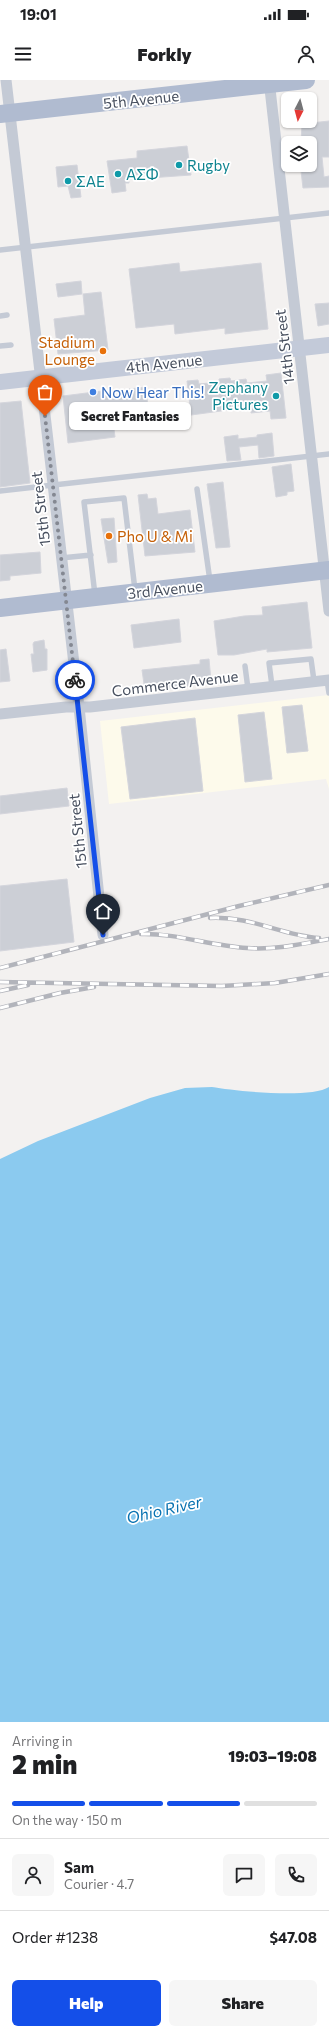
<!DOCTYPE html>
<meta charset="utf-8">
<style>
body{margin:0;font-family:Commissioner,sans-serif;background:#f6f6f6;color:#202124;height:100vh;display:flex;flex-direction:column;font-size:15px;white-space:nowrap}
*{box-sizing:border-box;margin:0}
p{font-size:13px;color:#757577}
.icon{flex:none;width:22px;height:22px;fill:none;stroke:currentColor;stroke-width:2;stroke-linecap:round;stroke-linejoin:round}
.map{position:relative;height:1642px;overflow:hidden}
.sheet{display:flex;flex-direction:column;background:#fff;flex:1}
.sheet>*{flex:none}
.needle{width:26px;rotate:186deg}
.fabs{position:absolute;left:281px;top:12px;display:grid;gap:8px}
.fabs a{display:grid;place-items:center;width:36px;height:36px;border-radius:6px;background:#fff;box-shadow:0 1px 3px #0004;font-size:20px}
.pin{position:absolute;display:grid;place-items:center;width:34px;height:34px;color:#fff;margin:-41px -17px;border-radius:50% 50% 50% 0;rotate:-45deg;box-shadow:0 0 4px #0007}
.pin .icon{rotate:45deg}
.courier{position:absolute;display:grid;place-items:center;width:40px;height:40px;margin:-20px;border:3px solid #144fe9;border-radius:50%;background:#fff;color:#222;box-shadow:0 1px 5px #0007}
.bubble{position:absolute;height:28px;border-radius:6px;background:#fff;box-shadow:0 1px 3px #0004;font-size:13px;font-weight:800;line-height:28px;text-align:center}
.head em{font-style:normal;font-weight:800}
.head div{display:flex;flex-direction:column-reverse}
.head{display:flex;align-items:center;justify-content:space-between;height:68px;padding:0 12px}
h1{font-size:26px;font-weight:800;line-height:30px}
.bar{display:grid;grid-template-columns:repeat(4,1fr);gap:6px 4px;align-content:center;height:48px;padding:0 12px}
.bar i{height:5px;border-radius:3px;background:#e0e0e0}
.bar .on{background:#144fe9}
.bar p{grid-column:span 4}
.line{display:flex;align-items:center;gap:10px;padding:0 12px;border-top:1px solid #e0e0e0}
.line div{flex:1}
.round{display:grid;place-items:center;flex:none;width:42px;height:42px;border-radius:6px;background:#f6f6f6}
.primary-button{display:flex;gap:8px;margin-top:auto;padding:8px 12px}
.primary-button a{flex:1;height:46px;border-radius:6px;background:#144fe9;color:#fff;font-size:16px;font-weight:800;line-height:46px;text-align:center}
.primary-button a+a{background:#f6f6f6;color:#202124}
.status{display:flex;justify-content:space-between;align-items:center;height:28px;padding:0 20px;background:#fff;direction:ltr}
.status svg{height:11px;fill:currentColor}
header{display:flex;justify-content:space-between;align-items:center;height:52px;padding:0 12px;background:#fff;font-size:18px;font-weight:800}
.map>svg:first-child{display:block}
.commercial{fill:#fdfaeb}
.water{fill:#8bcaef}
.building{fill:#cccfd6;stroke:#d4d5dc}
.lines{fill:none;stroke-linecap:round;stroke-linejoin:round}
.lane{stroke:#c4cad5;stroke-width:5.5}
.street{stroke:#c4cad5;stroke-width:11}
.secondary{stroke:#c3cad9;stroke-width:16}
.primary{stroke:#b0bbd0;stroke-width:18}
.rail-casing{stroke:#b2b4bb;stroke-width:4.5}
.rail{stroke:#fff;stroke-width:3;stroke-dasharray:9;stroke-linecap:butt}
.done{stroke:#848892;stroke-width:4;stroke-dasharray:0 7.2}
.route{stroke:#144fe9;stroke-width:5}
.culture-dot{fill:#0f9aa8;stroke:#fff;stroke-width:1.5}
.food-dot{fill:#e8710a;stroke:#fff;stroke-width:1.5}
.shop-dot{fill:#3f7fe0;stroke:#fff;stroke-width:1.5}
.labels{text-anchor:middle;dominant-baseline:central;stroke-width:3.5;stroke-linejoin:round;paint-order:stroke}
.street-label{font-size:15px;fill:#48505f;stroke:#fff}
.culture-label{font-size:15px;fill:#0d838f;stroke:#fff;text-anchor:start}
.food-label{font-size:15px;fill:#c56008;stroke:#fff;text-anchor:end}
.shop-label{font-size:15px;fill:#366cbe;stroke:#fff;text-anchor:start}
.water-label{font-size:16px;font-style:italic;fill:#0872b1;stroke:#fff}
</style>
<div class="status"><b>19:01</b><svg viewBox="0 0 49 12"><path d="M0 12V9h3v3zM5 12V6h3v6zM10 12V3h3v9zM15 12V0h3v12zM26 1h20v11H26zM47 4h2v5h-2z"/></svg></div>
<header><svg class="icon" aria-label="menu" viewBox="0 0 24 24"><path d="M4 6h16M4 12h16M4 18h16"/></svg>Forkly<svg class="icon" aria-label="person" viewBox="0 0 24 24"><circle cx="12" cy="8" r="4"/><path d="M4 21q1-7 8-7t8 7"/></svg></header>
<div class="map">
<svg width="329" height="1642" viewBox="0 0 329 1642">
<rect width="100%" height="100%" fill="#f3f1f0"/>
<path class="commercial" d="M329 615V709L326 699 109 724 100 641Z"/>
<path class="water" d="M212 1007C235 1011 311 1019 329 1007V1642H0V1079L38 1061 150 1018 185 1008Z"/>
<path class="building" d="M329 41V77H322L324 97 329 96V107L303 108 301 91 310 90V63H301L302 44Z
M187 66 191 95 149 98 148 93 128 96 129 103H125L126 111 112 113 107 81 137 78V71Z
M77 85 81 117 71 118 68 106 58 107 56 87Z
M179 183 180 192 261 183 268 249 225 254V248L175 254 174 244 136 248 129 189Z
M81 201 82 214 58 217 56 204Z
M101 212 108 270 58 274 54 239 85 235 83 214Z
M329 223V244L318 246 315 224Z
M281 293 286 338 271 339 270 331 251 333V327L191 335 187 301 198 300 199 304 219 302V299L230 298 231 301 246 299 247 303 267 301 266 295Z
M146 307 149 339 129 342 130 347 114 349 115 357 68 363 63 316 110 310V318L130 316 129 309Z
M21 321 30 403 0 407V323Z
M272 353 274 376 259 378 258 365 239 367 241 380 227 381 224 357 238 355V359L257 357V355Z
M291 384 294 411 287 412V415L276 417 272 387Z
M223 402 230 467 216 468 207 404Z
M147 414 148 419 156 418 158 434 190 430 195 472 145 476 138 415Z
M114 438 117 482 108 483 101 439Z
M40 472 41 493 10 496V500L0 501V475Z
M307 522 312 568 267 572V569L234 575H218L214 541 244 536 263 535 262 527Z
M179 539 181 562 134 568 131 545Z
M44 560 45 569H47V590L33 592 31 574H34L33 564 34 562Z
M6 569 10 601 0 602V570Z
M209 579 211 601 197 602V605L145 611 142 590 200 584V580Z
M302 625 308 671 287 673 282 627Z
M264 632 272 699 245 702 238 635Z
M195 638 203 711 130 719 121 647Z
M67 708 69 726 0 734V716Z
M67 799 74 862 0 871V806Z"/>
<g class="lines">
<path class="lane" d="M0 170 329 133
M0 236 7 235
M0 266 11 265
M197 409 210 501
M0 411 329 374
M61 478 91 475
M95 515 84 422 124 418 135 510
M245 586 248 609
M327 600 329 613
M272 606 269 583 311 579 314 601"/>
<path class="street" d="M6 0 79 627 103 855
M269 0 329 531
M0 634 66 627H90L329 600"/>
<path class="secondary" d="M0 302 329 265"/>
<path class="primary" d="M0 34 306 0
M0 528 329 490"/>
<defs>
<path id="rail" d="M210 838C252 836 280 855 319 858
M141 854C176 853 211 866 247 868 275 870 302 864 329 859
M0 888 239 826 329 805
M0 902 222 906 275 903 329 894
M0 911 28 905
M0 928 60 913 94 907"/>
</defs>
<use href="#rail" class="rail-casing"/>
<use href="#rail" class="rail"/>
</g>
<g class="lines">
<path class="done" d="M45 336 75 600"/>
<path class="route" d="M75 600 103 855"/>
</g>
<g class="culture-dot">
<circle cx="179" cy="85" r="4"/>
<circle cx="118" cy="94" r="4"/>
<circle cx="68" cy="101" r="4"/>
<circle cx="276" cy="316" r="4"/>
</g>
<g class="food-dot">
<circle cx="103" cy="271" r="4"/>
<circle cx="109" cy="456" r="4"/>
</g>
<circle class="shop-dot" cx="93" cy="312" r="4"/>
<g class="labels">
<g class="street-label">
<text transform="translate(141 19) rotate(-6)">5th Avenue</text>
<text transform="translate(284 267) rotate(-97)">14th Street</text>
<text transform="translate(164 283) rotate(-6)">4th Avenue</text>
<text transform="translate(40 429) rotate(-97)">15th Street</text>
<text transform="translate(165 509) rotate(-6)">3rd Avenue</text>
<text transform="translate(175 603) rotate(-7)">Commerce Avenue</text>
<text transform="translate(77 751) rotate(-96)">15th Street</text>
</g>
<g class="culture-label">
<text x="187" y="85">Rugby</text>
<text x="126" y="94">AΣΦ</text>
<text x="76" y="101">ΣΑΕ</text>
<text x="268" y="307" text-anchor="end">Zephany<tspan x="268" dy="17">Pictures</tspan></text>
</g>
<g class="food-label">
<text x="95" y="262">Stadium<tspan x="95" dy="17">Lounge</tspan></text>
<text x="117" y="456" text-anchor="start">Pho U &amp; Mi</text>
</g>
<g class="shop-label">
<text x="101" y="312">Now Hear This!</text>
</g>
<g class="water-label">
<text transform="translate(164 1429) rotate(-13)">Ohio River</text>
</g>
</g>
</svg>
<div class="fabs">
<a><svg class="needle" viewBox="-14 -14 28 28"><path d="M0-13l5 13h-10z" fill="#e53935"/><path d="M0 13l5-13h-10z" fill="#757577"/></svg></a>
<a><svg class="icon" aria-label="layers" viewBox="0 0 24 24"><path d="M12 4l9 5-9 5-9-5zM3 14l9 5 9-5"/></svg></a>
</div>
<div class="pin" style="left:45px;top:336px;background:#ea580c"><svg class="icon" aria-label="bag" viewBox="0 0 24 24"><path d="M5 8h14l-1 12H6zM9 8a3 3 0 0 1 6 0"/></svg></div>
<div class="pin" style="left:103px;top:855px;background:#1f2937"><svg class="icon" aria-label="home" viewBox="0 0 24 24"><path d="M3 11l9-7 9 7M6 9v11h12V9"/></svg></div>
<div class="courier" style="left:75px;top:600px"><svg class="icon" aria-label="bike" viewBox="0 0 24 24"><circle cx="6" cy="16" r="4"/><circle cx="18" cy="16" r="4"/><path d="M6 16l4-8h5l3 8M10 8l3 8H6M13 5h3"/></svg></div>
<div class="bubble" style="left:69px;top:322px;width:122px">Secret Fantasies</div>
</div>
<section class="sheet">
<div class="head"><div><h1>2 min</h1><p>Arriving in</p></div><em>19:03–19:08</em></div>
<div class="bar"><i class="on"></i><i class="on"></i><i class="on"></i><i></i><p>On the way · 150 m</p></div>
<div class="line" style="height:72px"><a class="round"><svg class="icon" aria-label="person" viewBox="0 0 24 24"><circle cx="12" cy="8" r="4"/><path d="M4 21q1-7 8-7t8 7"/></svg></a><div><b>Sam</b><p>Courier · 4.7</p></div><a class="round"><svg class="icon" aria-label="chat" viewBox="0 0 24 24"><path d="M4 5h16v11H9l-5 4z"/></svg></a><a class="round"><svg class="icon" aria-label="phone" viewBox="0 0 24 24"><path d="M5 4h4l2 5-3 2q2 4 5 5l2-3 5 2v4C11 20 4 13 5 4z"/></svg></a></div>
<div class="line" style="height:52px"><div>Order #1238</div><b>$47.08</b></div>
<div class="primary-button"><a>Help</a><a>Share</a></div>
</section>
